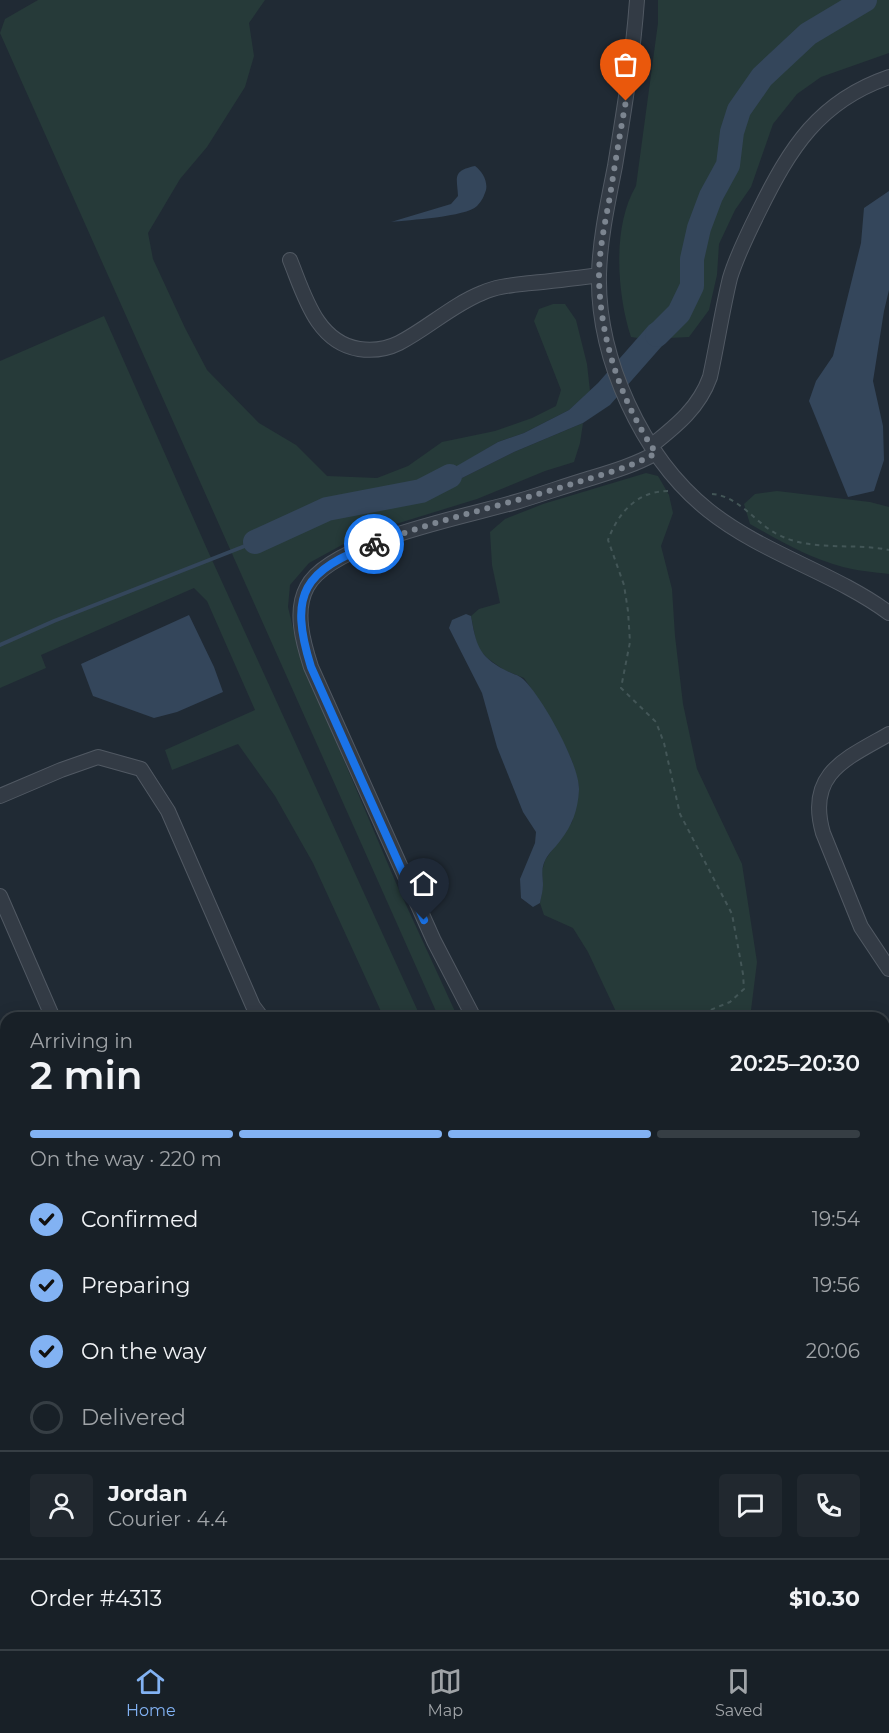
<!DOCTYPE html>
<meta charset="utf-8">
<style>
body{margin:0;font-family:Montserrat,sans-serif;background:#21282f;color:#f1f3f6;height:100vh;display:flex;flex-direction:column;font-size:22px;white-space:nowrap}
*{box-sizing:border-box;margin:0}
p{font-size:20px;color:#9fa3a7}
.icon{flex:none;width:33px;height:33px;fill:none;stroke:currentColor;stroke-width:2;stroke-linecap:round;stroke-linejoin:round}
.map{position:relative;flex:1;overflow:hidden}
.side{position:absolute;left:0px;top:1012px;width:890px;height:638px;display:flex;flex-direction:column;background:#182027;border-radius:18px 18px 0 0;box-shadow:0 3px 15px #0003,0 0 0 2px #363e44}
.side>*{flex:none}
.pin{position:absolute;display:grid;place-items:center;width:51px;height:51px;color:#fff;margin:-62px -26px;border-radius:50% 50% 50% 0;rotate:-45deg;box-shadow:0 0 6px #0007}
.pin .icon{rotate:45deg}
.courier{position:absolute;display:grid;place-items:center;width:60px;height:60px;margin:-30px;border:4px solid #1a73e8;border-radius:50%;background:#fff;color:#222;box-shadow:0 2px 8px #0007}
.head em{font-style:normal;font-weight:600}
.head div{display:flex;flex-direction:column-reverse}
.head{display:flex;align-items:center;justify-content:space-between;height:102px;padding:0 30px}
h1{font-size:39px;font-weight:600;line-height:45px}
.bar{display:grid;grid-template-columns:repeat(4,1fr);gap:9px 6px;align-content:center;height:72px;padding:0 30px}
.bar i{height:8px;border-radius:4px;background:#363e44}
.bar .current{background:#82b2f3}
.bar p{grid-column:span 4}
.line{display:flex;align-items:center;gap:15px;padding:0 30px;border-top:2px solid #363e44}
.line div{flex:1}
.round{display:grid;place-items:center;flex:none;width:63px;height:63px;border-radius:6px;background:#21282f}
ol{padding:0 30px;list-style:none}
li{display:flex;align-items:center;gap:18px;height:66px}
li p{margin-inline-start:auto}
li .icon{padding:6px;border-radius:50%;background:#82b2f3;color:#111;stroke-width:4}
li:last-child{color:#9fa3a7}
li i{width:33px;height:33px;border:3px solid #363e44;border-radius:50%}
.menu{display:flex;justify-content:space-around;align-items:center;height:84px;border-top:2px solid #363e44;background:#182027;font-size:16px;color:#9fa3a7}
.menu a{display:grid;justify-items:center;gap:3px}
.menu .current{color:#82b2f3}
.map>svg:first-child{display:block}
.green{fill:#263a39}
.water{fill:#34465b}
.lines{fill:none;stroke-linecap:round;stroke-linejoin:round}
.stream{stroke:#34465b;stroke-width:4}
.river{stroke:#34465b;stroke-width:24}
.minor-casing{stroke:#515963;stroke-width:16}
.path{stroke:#435657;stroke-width:2;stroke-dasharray:4.5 4.5;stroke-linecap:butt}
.minor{stroke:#333b45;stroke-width:14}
.done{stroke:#7c8590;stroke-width:6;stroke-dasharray:0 10.8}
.route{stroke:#1a73e8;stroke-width:8}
</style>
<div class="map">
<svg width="889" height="1649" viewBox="0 0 889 1649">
<rect width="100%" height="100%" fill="#202a34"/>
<path class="green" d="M38 0H265L249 23 254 56 245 87 207 147 180 179 148 233 153 259 185 328 207 370 259 423 296 445 327 476 377 478 408 466 442 442 495 431 532 418 556 406 561 390 534 321 539 309 553 304H565L576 320 587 364 590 391 569 410 524 433 498 442 470 459 430 494 514 452 583 423 580 443 574 462 545 471 477 499 360 535 309 563 290 585 288 607 300 657 396 883 458 1018H439L0 33 5 19Z
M658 0H889V53L821 77 797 94 773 124 751 187 735 210 719 244 717 275 709 310 689 337 669 338 676 325 678 313C660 316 650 324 638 338L631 337C617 294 612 226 636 186L658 23Z
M104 316 207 549 421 1018H384L313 863 275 796 238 744 172 770 165 750 255 710 207 601 194 588 41 655 46 668 0 688V361Z
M646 473 658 476 669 495 673 513 661 546 672 589 675 636 683 704 697 769 742 864 757 962 750 1018H619L588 952 573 928 544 915 540 903 543 886 542 871 545 860 572 822 579 786 572 761 560 736 535 694 524 678 504 670 487 658 477 647 471 616 479 609 500 603 492 565 490 532 505 519 543 504Z
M777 491 870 502 889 507V574C874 572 858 571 843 567 809 558 780 541 750 524L744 504 755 494Z
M884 1151 889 1152V1417L884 1411Z
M734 1644H803L806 1649H736Z"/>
<path class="water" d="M475 166C482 171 488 181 486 190 484 196 482 201 477 206 466 217 408 220 391 222L451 204 458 196C457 177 452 171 475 166Z
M889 191V290L884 311 873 381 883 426 884 460 874 491 848 497 809 401 816 381 833 356 861 243 864 208Z
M679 313 676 325 669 338 610 405 583 423 514 452 430 494 421 491 424 485 498 442 524 433 569 410 598 383 649 325 665 315Z
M466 614 471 616C476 644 478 656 505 670 512 674 520 675 525 681 543 699 580 765 579 790 578 810 572 826 560 841 555 848 547 854 544 863 541 871 543 877 543 885 543 891 541 897 540 903L533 907 521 898 520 879 535 843 536 832 523 812 497 747 482 693 449 628 452 620Z
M189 615 214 667 223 692 177 712 154 718 93 696 81 664Z
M884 1115H889V1152L884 1151Z
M884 1411 889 1417V1519L884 1522Z"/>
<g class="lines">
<path class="stream" d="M0 645 54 621 255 542"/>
<path class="river" d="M657 335 679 313 692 286V259L699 228 711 196 728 165 732 132 739 110 762 77 808 34 865 0
M255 542 327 509 421 491 450 476"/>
<defs>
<path id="minor" d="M637 0C633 56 624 111 615 166 608 202 600 238 599 274 597 358 642 457 708 510 763 554 833 572 889 613
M290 260C304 294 316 342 359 349 373 351 387 349 399 343 428 328 452 305 482 293 497 286 514 285 531 283 554 281 577 278 599 275
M651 446C676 426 699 408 710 377 717 345 722 311 730 278 737 255 748 233 759 211 790 148 819 101 889 77
M889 734C845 759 806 774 823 833L861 927 889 969
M0 796 61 770 98 757 141 769 168 811 253 1006 262 1018
M0 896 53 1018
M474 1018 434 941 311 667C303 642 294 611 307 587 331 541 470 516 519 501 542 494 565 486 588 479 611 472 635 465 656 453
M0 1311 6 1309
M0 1386 6 1400
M0 1504 6 1502
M131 1644 133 1649
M298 1644 300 1649
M466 1644 468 1649
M633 1644 635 1649
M815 1644 818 1649
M873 1649 889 1642"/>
</defs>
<use href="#minor" class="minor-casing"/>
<path class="path" d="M668 491C637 491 618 513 608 540L624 585 628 611 630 642 621 688 656 722 664 743 680 814 732 914 743 974 744 989 730 1002 691 1018
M712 494C738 496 754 521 775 533 811 553 851 542 889 550
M884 1398 889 1405"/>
<use href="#minor" class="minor"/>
</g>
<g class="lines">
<path class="done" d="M374 544C441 518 510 504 578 482 604 474 632 467 656 453 621 402 600 339 599 277 599 250 605 223 610 196 615 164 620 133 626 101"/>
<path class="route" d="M374 544C304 570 288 593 311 667L424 920"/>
</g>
</svg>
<div class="pin" style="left:626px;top:101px;background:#ea580c"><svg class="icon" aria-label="bag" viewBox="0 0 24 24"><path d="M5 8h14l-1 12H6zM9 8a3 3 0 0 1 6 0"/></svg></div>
<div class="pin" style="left:424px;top:920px;background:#1f2937"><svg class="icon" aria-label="home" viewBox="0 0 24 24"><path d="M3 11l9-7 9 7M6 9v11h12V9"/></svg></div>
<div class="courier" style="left:374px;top:544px"><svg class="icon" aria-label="bike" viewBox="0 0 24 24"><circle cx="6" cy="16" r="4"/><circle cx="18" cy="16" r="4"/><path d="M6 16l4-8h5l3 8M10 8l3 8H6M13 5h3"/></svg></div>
<section class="side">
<div class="head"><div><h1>2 min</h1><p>Arriving in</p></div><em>20:25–20:30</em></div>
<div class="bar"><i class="current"></i><i class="current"></i><i class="current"></i><i></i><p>On the way · 220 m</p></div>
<ol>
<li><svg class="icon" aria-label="check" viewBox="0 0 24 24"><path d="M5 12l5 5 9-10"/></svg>Confirmed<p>19:54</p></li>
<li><svg class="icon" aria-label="check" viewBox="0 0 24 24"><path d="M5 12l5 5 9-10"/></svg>Preparing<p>19:56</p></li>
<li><svg class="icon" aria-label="check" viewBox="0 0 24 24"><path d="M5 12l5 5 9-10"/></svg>On the way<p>20:06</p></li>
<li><i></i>Delivered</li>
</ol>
<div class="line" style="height:108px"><a class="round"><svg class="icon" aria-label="person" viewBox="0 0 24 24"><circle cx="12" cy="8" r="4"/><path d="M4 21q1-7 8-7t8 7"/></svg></a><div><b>Jordan</b><p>Courier · 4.4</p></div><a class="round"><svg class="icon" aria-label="chat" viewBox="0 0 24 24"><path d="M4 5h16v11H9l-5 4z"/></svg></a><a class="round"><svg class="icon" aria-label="phone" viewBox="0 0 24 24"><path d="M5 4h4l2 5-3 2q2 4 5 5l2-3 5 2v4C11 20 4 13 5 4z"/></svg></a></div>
<div class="line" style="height:78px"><div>Order #4313</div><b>$10.30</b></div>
</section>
</div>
<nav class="menu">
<a class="current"><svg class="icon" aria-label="home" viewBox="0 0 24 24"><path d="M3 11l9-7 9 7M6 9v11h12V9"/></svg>Home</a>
<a><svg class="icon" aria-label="map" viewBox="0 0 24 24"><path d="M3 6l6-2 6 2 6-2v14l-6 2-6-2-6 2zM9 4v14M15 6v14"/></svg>Map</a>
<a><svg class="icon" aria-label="saved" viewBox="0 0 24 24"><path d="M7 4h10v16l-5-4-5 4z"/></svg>Saved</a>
</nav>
